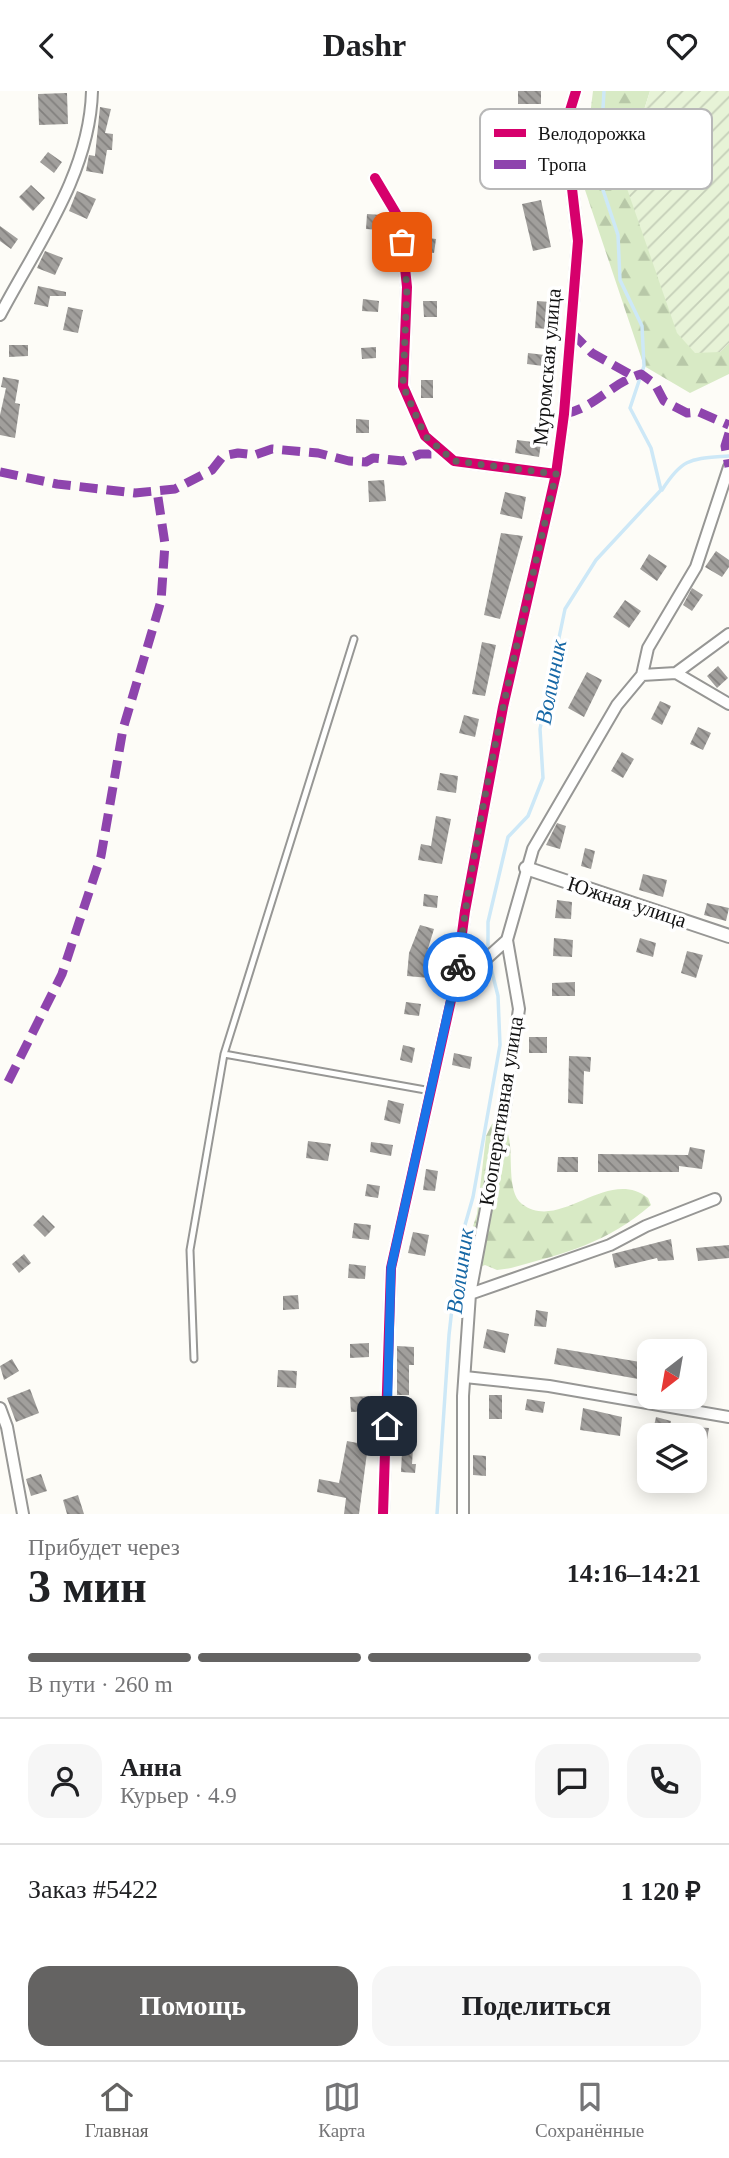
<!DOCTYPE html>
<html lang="ru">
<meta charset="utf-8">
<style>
body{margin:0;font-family:"Times New Roman",serif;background:#f6f6f6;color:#202124;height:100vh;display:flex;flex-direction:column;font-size:26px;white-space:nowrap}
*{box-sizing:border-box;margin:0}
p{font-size:23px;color:#757577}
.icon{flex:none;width:38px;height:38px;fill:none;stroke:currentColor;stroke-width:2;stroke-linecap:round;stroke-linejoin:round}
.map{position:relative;height:1423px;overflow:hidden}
.sheet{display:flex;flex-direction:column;background:#fff;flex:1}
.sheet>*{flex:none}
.needle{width:46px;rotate:211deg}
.controls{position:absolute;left:637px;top:1248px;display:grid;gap:14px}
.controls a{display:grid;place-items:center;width:70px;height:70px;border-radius:14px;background:#fff;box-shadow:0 4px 18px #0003;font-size:35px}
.pin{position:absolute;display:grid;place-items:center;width:60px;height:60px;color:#fff;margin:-30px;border-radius:14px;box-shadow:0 4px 10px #0006}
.courier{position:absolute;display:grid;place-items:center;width:70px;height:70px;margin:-35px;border:5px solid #1a73e8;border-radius:50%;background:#fff;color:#222;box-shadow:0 2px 9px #0007}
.overview em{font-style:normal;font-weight:700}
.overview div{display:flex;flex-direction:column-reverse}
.overview{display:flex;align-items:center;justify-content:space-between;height:119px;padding:0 28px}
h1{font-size:46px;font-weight:700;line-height:52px}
.bar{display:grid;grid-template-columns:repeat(4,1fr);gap:10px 7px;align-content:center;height:84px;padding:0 28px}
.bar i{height:9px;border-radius:5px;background:#e0e0e0}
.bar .current{background:#646362}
.bar p{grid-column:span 4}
.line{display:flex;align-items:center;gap:18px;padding:0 28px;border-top:2px solid #e0e0e0}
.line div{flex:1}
.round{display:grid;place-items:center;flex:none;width:74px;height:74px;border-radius:21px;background:#f6f6f6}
.action{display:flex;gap:14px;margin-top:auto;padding:14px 28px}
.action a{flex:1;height:80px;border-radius:21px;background:#646362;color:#fff;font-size:28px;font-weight:700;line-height:80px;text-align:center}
.action a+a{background:#f6f6f6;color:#202124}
header{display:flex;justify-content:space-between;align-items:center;height:91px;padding:0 28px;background:#fff;font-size:32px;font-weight:700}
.menu{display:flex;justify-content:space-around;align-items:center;height:98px;border-top:2px solid #e0e0e0;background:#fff;font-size:19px;color:#757577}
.menu a{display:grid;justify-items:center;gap:4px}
.menu .current{color:#646362}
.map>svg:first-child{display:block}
.forest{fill:url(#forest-firs)}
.garden{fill:url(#garden-furrows)}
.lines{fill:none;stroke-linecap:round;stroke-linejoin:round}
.stream{stroke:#cde8f7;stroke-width:3.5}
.building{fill:url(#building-back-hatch)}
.service-casing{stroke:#979795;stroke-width:9}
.minor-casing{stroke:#979795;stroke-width:14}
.tertiary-casing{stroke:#979795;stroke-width:16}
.service{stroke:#fffffe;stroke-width:5}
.minor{stroke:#fffffe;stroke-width:10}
.tertiary{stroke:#fffffe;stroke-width:12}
.quiet{stroke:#8e44ad;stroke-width:9;stroke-dasharray:18 9;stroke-linecap:butt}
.cycleway-casing{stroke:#fff;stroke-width:15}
.cycleway{stroke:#d6006c;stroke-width:10}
.done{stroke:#646362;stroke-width:7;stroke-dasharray:0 12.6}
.route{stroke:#1a73e8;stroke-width:9}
.labels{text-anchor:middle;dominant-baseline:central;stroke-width:7;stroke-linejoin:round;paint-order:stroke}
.street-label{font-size:21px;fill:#111;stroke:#fff}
.water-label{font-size:23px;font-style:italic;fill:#1768a6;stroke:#fff}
.key{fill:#fff;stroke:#b8b8b8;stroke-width:2}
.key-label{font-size:19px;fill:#111}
</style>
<header><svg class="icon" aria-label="back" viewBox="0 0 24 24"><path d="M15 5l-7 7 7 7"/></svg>Dashr<svg class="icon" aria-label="heart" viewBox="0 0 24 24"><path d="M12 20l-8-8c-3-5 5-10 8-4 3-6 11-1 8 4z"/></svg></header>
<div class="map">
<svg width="729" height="1423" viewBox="0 0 729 1423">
<defs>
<pattern id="forest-firs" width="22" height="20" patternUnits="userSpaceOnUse" patternTransform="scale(1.75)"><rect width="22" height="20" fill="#d8eac5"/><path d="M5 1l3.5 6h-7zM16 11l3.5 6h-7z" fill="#b8c8a8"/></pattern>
<pattern id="garden-furrows" width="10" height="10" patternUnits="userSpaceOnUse" patternTransform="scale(1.75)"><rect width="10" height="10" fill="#e7f3d7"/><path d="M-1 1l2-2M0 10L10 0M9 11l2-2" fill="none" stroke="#c5cfb8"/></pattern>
<pattern id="building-back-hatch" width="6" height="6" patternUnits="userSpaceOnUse" patternTransform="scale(1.75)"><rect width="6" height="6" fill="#a19f9c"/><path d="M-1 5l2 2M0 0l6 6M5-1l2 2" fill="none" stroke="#82807e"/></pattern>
</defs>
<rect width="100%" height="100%" fill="#fdfcf7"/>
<path class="forest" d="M593 0H650L623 86 720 261 729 252V283L690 302 644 275 582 90Z
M498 1030C521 1040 501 1096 522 1113 560 1142 607 1075 648 1107L651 1114C607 1152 566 1162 511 1177L497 1179 485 1174 473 1179 467 1167V1154L477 1123 486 1045 492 1033Z"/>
<path class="garden" d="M650 0H729V252L720 261 695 262 677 242 623 86Z"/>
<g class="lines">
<path class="stream" d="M662 399C683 366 691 368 729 365
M488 861V831L508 746 528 725 543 687 540 638 565 518 596 469 661 399 651 357 630 317 644 275 642 235 620 189 618 144 599 87 604 0
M437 1423 449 1244 459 1155 473 1106 500 954 498 905 489 869"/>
</g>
<path class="building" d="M518 0H541V13H518Z
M67 2 68 33 39 34 38 3Z
M100 16 111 18 105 42 113 43 112 59H107L103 83 86 80 89 64 95 65Z
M48 61 62 71 54 82 40 71Z
M31 94 45 107 33 120 19 106Z
M77 100 96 108 87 128 69 120Z
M541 109 551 156 533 160 522 113Z
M367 123 382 124 381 139 366 138Z
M0 135 18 148 11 158 0 150Z
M422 146 436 148 434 162 421 161Z
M45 160 63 167 55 184 37 177Z
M38 195 66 201V205H50L48 216 34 213Z
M363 208 379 210 378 221 362 220Z
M423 210H437V226H424Z
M537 210 550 211 548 238 535 237Z
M68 216 83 219 78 242 63 239Z
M9 254H28V265L9 266Z
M376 256V267L362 268 361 257Z
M528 262 545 264 543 275 527 273Z
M3 286 19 289 15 312 20 313 15 347 0 344V324L6 297 1 296Z
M421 289H433V307H421Z
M356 328 369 329V342H356Z
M517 349 541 352 539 366 515 362Z
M384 389 386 410 369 411 368 390Z
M505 401 526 406 522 428 500 423Z
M501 442 523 445 500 528 484 524Z
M716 460 729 469V476L722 486 705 476Z
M649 463 667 475 657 490 640 478Z
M692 497 703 504 692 520 683 514Z
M625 509 641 520 629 537 613 526Z
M482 551 496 554 485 605 472 603Z
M718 575 728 587 717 597 707 585Z
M587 581 602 589 584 626 568 617Z
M660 610 671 615 662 634 651 628Z
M464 624 479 628 475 646 459 642Z
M698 636 711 642 703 659 690 653Z
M622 661 634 668 623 687 611 680Z
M440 682 458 685 456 702 437 699Z
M436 725 451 728 442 773 418 769 421 753 431 755Z
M557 732 566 735 560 758 546 754Z
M585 757 595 760 591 778 581 775Z
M643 783 667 789 663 806 639 799Z
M424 803 438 805 437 817 423 815Z
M557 809 572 811 571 828 555 827Z
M707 812 729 817 726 830 704 824Z
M420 834 434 838 426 864H431L429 887 407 885 409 862Z
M554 847 573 849 572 866 553 865Z
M640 847 656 852 653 866 636 861Z
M687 860 703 864 696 887 681 882Z
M575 891V905H552V892Z
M406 911 421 913 419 925 404 923Z
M529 946H547V962H529Z
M403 954 415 957 412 972 400 969Z
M454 962 472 966 470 978 452 974Z
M569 965 591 966 590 981 584 980 583 1013 568 1012Z
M388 1009 404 1013 400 1033 384 1029Z
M308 1050 331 1053 328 1070 306 1067Z
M371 1051 393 1054 391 1065 370 1061Z
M690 1056 705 1059 702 1078 679 1075V1081H598V1063L688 1064Z
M558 1066H578V1081H557Z
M426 1078 438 1080 435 1100 423 1099Z
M367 1093 380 1095 378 1107 365 1105Z
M43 1124 55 1136 45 1146 33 1134Z
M354 1132 371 1134 369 1149 352 1147Z
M413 1141 429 1144 425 1165 408 1162Z
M671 1148 674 1169 658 1170 657 1167 615 1177 612 1163Z
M729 1154V1167L698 1170 696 1157Z
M24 1163 31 1172 19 1182 12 1173Z
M349 1173 366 1175 365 1188 348 1187Z
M298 1204 299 1218 283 1219V1205Z
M536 1219 548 1221 546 1236 534 1235Z
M487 1238 509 1243 505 1262 483 1257Z
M369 1252V1266L350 1267V1253Z
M397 1255 414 1256V1274H409V1304H397Z
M557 1257 646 1272 644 1289 554 1273Z
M12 1268 19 1280 4 1289 0 1275Z
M278 1279 297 1280 296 1297 277 1296Z
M30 1298 39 1322 16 1331 7 1307Z
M489 1304H502V1328H489Z
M369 1305 370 1320 351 1321 350 1306Z
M527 1308 545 1311 543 1322 525 1319Z
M583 1317 622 1326 620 1345 580 1339Z
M656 1326 671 1330 668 1344H652Z
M695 1336 709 1337 706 1354 695 1352Z
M403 1341 414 1342 412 1373H416L415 1382 401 1381Z
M347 1350 368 1354 359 1423H344L346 1407 317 1401 319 1388 339 1392Z
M473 1364 486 1365V1385L473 1384Z
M41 1383 47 1400 31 1405 26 1388Z
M78 1404 84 1423H67L63 1409Z"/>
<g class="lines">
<defs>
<path id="service" d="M224 963 354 548
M194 1268 190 1159 224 963 431 1000"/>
<path id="minor" d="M375 87 400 129 407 196 403 295 425 345 454 370 556 383
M0 224C37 154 90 82 92 0
M676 582 729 543
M676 582 729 613
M642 584 676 582
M456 887 476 877 507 849
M470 1203 610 1154 646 1135 715 1108
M465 1286 549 1295 729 1326
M0 1317 7 1336 23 1423
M383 1423 391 1177 456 887 465 820 503 616 556 383 564 323 578 150 565 36 576 0
M463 1423V1305L470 1203 504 1022 519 918 507 849 533 758 617 614 642 584 648 557 696 476 729 376"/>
<path id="tertiary" d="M526 777 729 845"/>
</defs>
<use href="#service" class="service-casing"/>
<use href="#minor" class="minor-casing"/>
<use href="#tertiary" class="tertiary-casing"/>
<use href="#service" class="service"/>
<use href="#minor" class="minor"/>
<use href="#tertiary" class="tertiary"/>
<path class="quiet" d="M571 241 592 262 633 285
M564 323C595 317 611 292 641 283L655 293 664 310 687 322 699 321 729 334
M729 342 725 355 729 376
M0 381 57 393 135 402 175 398 212 379 223 365 238 362 255 364 272 358 318 362 349 370 366 371 373 367 403 370 420 363H446
M8 991 62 883 101 765 123 638 161 510 165 453 157 400"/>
<defs>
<path id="cycleway" d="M375 87 400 129 407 196 403 295 425 345 454 370 556 383
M383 1423 391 1177 456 887 465 820 503 616 556 383 564 323 578 150 565 36 576 0"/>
</defs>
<use href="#cycleway" class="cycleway-casing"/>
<use href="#cycleway" class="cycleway"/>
</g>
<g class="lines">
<path class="done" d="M402 151 407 196 403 295 425 345 454 370 556 383C519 546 478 709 458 876"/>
<path class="route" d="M387 1335 391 1177 458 876"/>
</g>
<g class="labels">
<g class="street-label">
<text transform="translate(547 276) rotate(-85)">Муромская улица</text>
<text transform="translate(627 811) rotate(18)">Южная улица</text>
<text transform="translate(501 1020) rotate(-81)">Кооперативная улица</text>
</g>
<g class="water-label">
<text transform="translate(551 591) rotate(-79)">Волшник</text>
<text transform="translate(460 1180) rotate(-82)">Волшник</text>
</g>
</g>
<rect x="480" y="18" width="232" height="80" rx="10" class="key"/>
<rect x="494" y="38" width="32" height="8" fill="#d6006c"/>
<rect x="494" y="69" width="32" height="9" fill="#8e44ad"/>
<g class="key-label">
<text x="538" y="49">Велодорожка</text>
<text x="538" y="80">Тропа</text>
</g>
</svg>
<div class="controls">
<a><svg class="needle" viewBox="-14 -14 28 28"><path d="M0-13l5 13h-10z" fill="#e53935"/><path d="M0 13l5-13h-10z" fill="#757577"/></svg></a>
<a><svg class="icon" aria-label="layers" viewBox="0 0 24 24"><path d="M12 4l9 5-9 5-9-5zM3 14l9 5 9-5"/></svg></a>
</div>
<div class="pin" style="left:402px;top:151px;background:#ea580c"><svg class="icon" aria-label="bag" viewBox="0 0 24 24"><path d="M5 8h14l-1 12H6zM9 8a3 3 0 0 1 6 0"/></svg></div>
<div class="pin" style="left:387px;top:1335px;background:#1f2937"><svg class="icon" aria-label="home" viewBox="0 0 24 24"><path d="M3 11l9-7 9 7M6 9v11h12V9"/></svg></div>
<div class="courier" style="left:458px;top:876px"><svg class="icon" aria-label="bike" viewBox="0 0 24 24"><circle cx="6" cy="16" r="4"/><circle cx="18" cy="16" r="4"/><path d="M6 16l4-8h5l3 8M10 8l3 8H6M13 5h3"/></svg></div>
</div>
<section class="sheet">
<div class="overview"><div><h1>3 мин</h1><p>Прибудет через</p></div><em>14:16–14:21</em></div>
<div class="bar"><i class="current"></i><i class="current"></i><i class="current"></i><i></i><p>В пути · 260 m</p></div>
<div class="line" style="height:126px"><a class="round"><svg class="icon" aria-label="person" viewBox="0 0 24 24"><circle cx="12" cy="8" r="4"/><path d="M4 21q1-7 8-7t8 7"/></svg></a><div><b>Анна</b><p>Курьер · 4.9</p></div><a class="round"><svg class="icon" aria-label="chat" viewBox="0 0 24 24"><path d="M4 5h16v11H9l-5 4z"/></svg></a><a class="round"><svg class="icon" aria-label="phone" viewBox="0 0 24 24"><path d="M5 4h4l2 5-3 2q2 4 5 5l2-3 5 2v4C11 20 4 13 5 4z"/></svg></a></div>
<div class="line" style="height:91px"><div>Заказ #5422</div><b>1 120 ₽</b></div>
<div class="action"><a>Помощь</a><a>Поделиться</a></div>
</section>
<nav class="menu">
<a class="current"><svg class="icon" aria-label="home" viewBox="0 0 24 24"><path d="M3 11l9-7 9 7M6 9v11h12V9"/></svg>Главная</a>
<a><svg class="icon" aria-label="map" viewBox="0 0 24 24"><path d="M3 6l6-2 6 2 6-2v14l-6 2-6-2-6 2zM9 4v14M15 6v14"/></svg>Карта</a>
<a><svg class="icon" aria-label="saved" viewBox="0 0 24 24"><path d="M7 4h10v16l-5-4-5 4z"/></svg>Сохранённые</a>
</nav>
